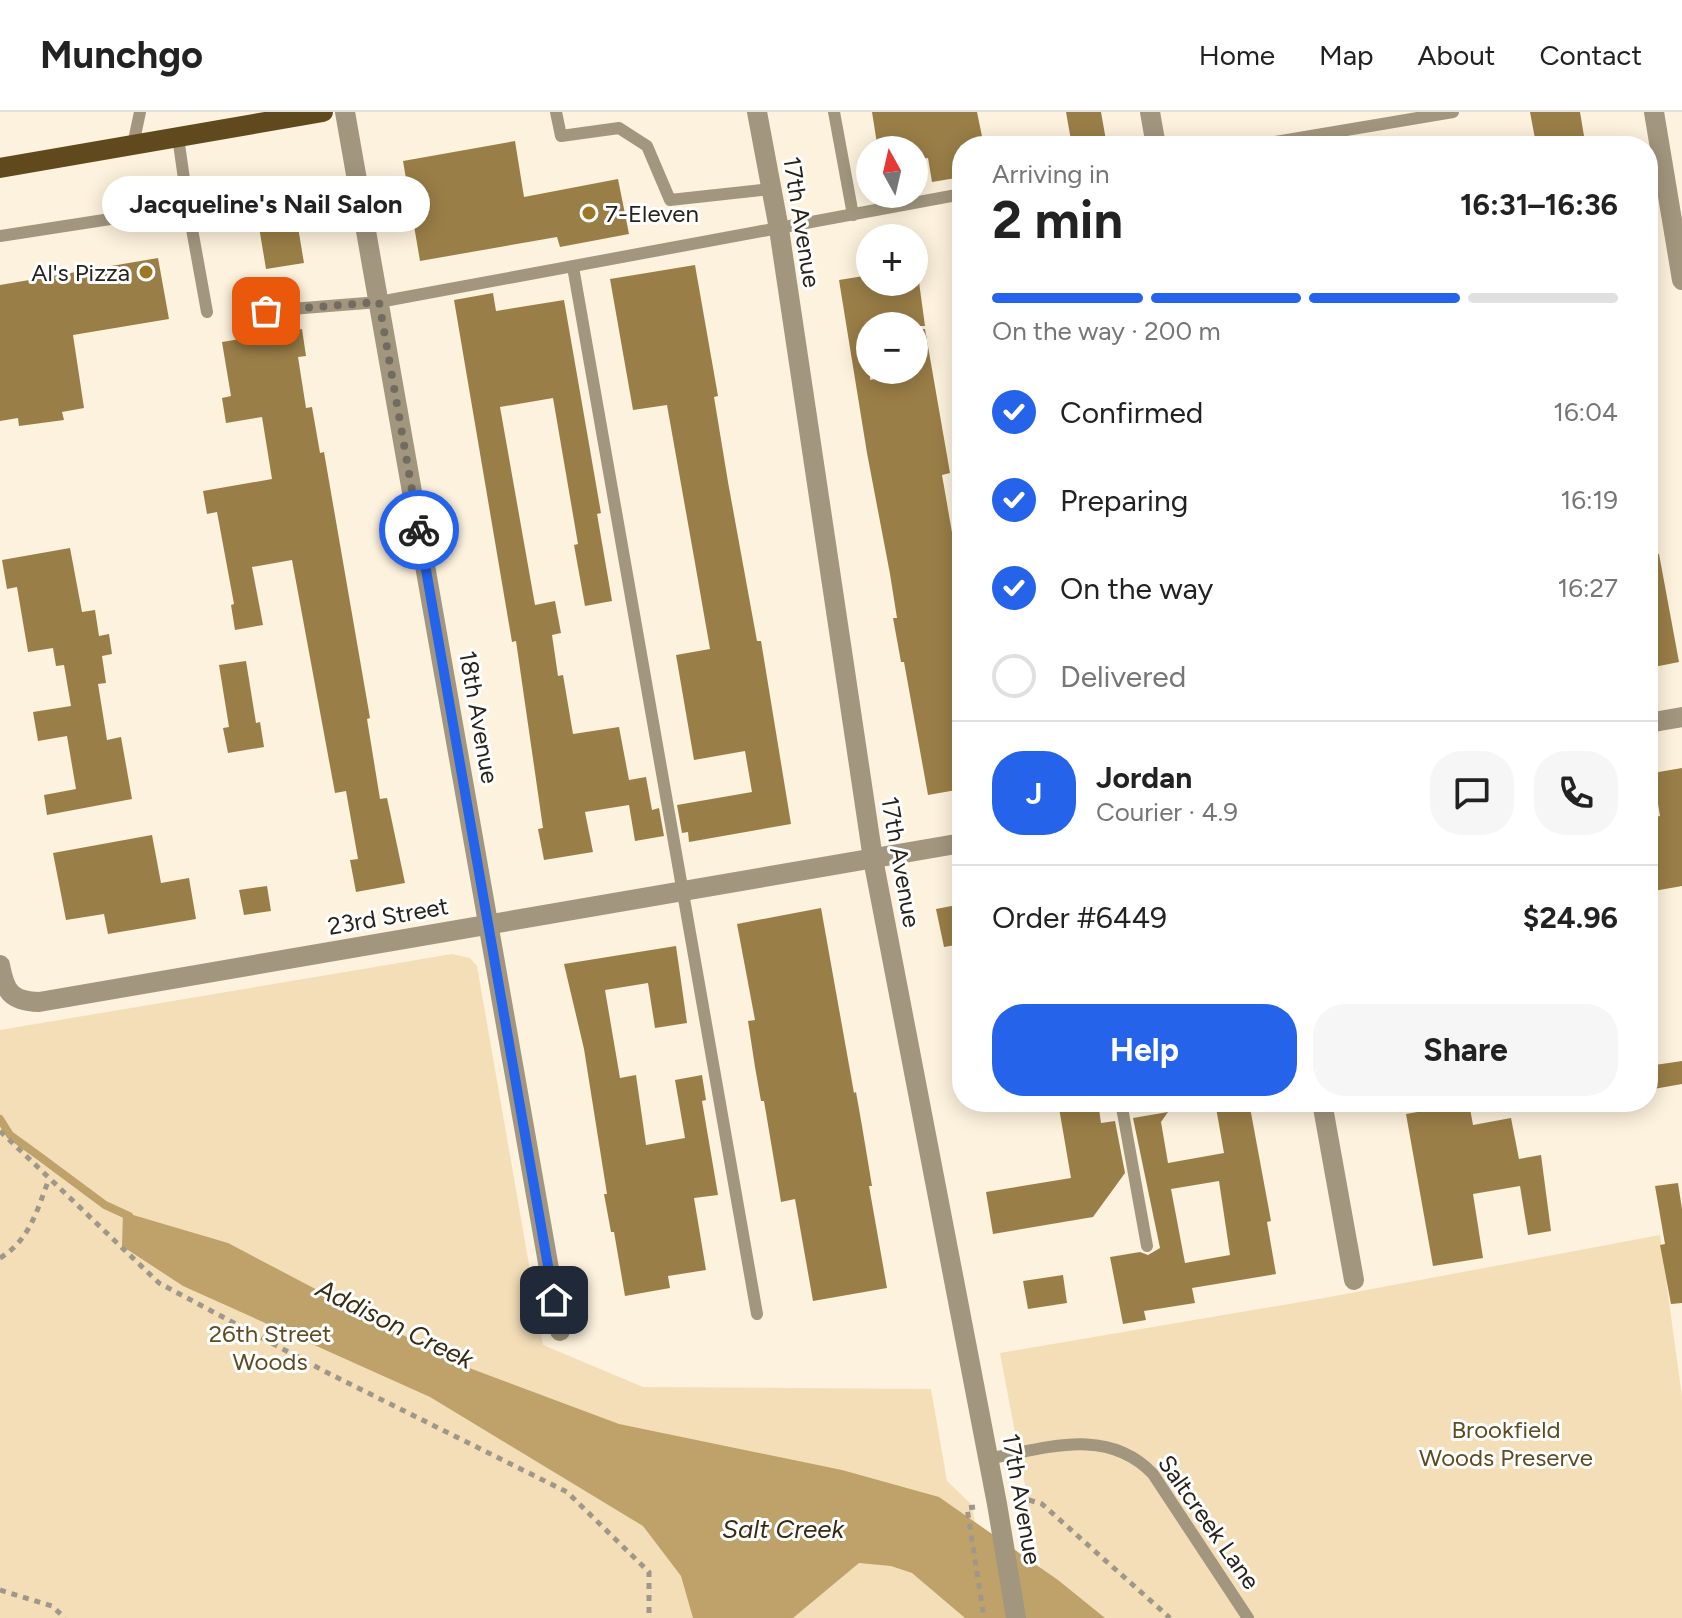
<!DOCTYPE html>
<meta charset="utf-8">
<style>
body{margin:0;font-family:Figtree,sans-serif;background:#f6f6f6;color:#222;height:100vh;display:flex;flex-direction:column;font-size:30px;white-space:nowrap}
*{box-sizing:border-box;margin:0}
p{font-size:26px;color:#767676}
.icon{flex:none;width:44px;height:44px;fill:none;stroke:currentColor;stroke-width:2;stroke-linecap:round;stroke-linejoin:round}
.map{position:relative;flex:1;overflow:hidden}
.panel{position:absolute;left:952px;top:24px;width:706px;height:976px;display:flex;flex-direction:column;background:#fff;border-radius:32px;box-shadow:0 4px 20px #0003}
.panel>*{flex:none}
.needle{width:52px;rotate:352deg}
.buttons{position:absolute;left:856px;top:24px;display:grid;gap:16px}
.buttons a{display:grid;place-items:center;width:72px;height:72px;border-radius:50%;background:#fff;box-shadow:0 4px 20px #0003;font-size:40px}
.pin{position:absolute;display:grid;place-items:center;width:68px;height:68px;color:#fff;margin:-34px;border-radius:16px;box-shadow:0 4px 12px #0006}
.courier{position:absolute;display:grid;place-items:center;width:80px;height:80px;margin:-40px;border:6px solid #2563eb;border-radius:50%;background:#fff;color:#222;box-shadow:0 2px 10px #0007}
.bubble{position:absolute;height:56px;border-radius:28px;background:#fff;box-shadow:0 4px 20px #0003;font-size:26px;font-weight:700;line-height:56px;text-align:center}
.headline em{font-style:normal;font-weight:700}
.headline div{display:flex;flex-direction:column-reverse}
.headline{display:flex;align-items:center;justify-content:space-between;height:136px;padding:0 40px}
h1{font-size:52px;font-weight:700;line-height:60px}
.bar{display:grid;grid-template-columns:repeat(4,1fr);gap:12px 8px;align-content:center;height:96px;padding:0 40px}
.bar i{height:10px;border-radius:6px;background:#e0e0e0}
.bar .on{background:#2563eb}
.bar p{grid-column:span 4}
.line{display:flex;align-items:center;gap:20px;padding:0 40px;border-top:2px solid #e0e0e0}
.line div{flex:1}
.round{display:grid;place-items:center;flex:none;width:84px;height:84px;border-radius:32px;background:#f6f6f6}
ol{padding:0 40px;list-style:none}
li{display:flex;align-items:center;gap:24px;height:88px}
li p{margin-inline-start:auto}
li .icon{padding:8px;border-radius:50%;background:#2563eb;color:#fff;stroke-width:4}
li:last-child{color:#767676}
li i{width:44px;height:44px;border:4px solid #e0e0e0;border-radius:50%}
.primary-button{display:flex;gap:16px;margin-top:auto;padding:16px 40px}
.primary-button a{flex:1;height:92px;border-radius:32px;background:#2563eb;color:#fff;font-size:32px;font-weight:700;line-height:92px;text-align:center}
.primary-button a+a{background:#f6f6f6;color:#222}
header{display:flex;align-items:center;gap:48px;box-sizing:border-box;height:112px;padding:0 40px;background:#fff;border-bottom:2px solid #e0e0e0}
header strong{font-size:38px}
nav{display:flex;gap:44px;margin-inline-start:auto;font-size:28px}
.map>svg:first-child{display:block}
.green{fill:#f3deb8}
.water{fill:#bfa26a}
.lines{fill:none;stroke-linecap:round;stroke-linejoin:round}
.stream{stroke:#bfa26a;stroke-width:8}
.building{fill:#9a7e47;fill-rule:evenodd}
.path{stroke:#9f9888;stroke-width:5;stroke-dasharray:6 6;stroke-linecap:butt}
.service{stroke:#a2967e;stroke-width:12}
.minor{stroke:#a2967e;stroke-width:20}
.tertiary{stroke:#a2967e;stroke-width:20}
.primary{stroke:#60491c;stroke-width:20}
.done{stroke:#726b5f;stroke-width:8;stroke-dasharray:0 14.4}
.route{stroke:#2563eb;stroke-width:10}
.poi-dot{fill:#9d7723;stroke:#fff;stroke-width:3}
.labels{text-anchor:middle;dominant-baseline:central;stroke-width:6;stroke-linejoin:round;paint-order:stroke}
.poi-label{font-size:24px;fill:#27231b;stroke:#fff;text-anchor:start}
.street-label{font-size:24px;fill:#27231b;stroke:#fff}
.park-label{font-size:24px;fill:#604a1f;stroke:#fff}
.water-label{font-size:26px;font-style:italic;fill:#382b11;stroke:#fff}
</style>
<header>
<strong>Munchgo</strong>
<nav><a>Home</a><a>Map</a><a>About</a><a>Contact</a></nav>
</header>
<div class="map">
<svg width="1682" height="1506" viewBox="0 0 1682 1506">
<rect width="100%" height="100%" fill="#fdf2dd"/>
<path class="green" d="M452 842 470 846 477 854 543 1233 643 1275 931 1277 947 1369 972 1393 990 1506H0V918Z
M1660 1123 1682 1285V1506H1050L1000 1241 1324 1186Z"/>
<path class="water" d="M123 1100 228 1131 456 1251 619 1312 842 1358 939 1385 1058 1468 1105 1506H965L912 1461 891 1454 859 1451 793 1506H693L681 1464 643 1414 430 1285 183 1174 122 1134Z"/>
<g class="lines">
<path class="stream" d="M0 1007 10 1023 39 1044 105 1093 129 1104"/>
</g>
<path class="building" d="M872 0H977L984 34H962V65L932 70 928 46 914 48V38H878Z
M1066 0H1101L1107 34H1072Z
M1530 0H1580L1584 24 1536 32Z
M515 29 524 85 618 67 629 122 560 135 557 125 420 149 403 49Z
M292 79 304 151 266 157 254 85Z
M158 146 169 207 73 223 84 296 62 300 64 308 19 314 18 306 0 309V173Z
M695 153 718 284 714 285 728 370 757 529H761L791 712 689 730 688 720 682 721 677 693 752 680 745 639 694 648 676 543 710 537 695 451 667 293 633 298 610 167Z
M870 163V170H919L925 214H870V268L914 260V218L925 217 950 361 942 363 962 478V677L928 683 904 550H901L893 506H897L890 462 867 341 839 168Z
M493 181 496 199 564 188 601 401 597 402 612 489 585 494 574 433 578 432 553 286 500 295 535 493 555 489 561 521 552 523 558 564 563 563 573 622 619 615 629 668 646 665 652 698 659 696 664 724 635 729 629 693 585 700 593 740 544 748 538 717 543 716 516 529 512 530 454 188Z
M302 217 306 244 298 245 306 296 312 295 320 341 324 340 370 606 367 607 380 687 387 686 405 771 356 780 350 748 358 747 346 679 335 681 292 448 252 455 263 513 235 518 231 493 234 492 217 400 207 402 203 379 272 367 262 305 226 311 222 286 231 284 222 230Z
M70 436 82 500 95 498 99 524 109 522 112 542 102 544 106 571 98 572 107 628 121 625 132 687 47 703 44 683 76 677 67 624 38 629 33 600 71 594 64 553 56 554 53 536 28 540 17 475 7 477 2 448Z
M1659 442 1679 550 1654 555 1648 524V443Z
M246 549 256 611 260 610 264 635 228 641 223 616 229 615 219 553Z
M1682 656V774L1648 780V706L1660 704 1653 661Z
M152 723 161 771 189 766 196 807 108 822 104 802 66 808 53 741Z
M267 774 271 799 244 803 239 778Z
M962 792V832L944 835 936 797Z
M821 796 854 981 856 980 862 1014 872 1074H869L887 1176 813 1189 795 1087 781 1090 764 989H761L755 955 748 909 755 908 737 812Z
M676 834 687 911 655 916 648 871 605 878 620 966 636 963 646 1033 685 1026 675 968 702 963 706 988 702 989 718 1083 694 1086 706 1158 668 1164 670 1176 625 1184 614 1120H611L604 1082H607L584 937 564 852Z
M1682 949V972L1648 978V954Z
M1058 990H1098L1101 1011 1115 1009 1125 1061 1093 1105 993 1122 986 1080 1071 1066Z
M1215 990H1249L1271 1109 1267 1110 1276 1162 1192 1176 1195 1191 1144 1199 1146 1208 1123 1212 1110 1145 1140 1140 1148 1143 1160 1136 1133 1006 1168 1000 1161 1010 1168 1051 1224 1041ZM1219 1069 1230 1143 1185 1151 1171 1077Z
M1469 991 1473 1013 1511 1006 1519 1047 1541 1043 1551 1119 1528 1123 1520 1074 1473 1082 1483 1146 1433 1154 1406 1002Z
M1678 1071 1682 1097V1191L1671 1192 1660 1133 1665 1132 1655 1074Z
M1063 1163 1067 1191 1028 1197 1023 1169Z"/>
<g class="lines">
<path class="path" d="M0 1019 159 1171 326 1260 567 1380 649 1460V1506
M0 1146C30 1128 37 1098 49 1067
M1017 1389 1029 1388 1042 1392 1170 1506
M975 1395 967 1396 984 1506
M0 1478 52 1494 65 1506"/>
<path class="service" d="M556 0 561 24 619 16 647 34 670 88 771 77
M834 0 853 103
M133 33 140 0
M1251 34 1453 0
M188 95 207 200
M0 124 188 95 178 25
M573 155 757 1202
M266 199 379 190 962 82
M1121 990 1147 1134
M988 1347C1046 1336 1108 1314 1153 1362L1248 1506"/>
<path class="minor" d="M345 0 560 1219
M1150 0 1156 34
M1654 0 1682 168
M1648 611 1682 605
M0 853C5 880 11 889 39 890L962 731
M1322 990 1354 1168"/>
<path class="tertiary" d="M757 0 779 117 873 747 997 1392 1016 1506"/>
<path class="primary" d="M0 56 323 0"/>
</g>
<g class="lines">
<path class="done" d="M266 199 379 190 419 418"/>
<path class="route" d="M419 418 554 1188"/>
</g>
<g class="poi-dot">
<circle cx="589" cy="101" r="8"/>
<circle cx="146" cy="160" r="8"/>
</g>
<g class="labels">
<g class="poi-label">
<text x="605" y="101">7-Eleven</text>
<text x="130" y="160" text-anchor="end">Al's Pizza</text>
</g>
<g class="street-label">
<text transform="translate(802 110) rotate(81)">17th Avenue</text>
<text transform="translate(479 605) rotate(80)">18th Avenue</text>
<text transform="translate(901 750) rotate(80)">17th Avenue</text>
<text transform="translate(388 804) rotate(-10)">23rd Street</text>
<text transform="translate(1022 1387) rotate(80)">17th Avenue</text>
<text transform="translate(1209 1410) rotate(55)">Saltcreek Lane</text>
</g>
<g class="park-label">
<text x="270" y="1221">26th Street<tspan x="270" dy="28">Woods</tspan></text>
<text x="1506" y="1317">Brookfield<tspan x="1506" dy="28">Woods Preserve</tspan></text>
</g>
<g class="water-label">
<text transform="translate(395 1212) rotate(26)">Addison Creek</text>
<text x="783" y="1417">Salt Creek</text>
</g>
</g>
</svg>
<div class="buttons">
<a><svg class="needle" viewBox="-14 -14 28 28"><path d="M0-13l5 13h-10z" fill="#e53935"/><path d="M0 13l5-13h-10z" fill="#767676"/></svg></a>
<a>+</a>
<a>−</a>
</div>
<div class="pin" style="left:266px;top:199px;background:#ea580c"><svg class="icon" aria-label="bag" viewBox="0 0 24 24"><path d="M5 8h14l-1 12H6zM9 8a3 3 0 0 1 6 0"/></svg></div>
<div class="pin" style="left:554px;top:1188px;background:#1f2937"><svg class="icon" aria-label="home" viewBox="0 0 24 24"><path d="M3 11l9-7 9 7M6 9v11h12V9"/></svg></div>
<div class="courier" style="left:419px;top:418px"><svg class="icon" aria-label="bike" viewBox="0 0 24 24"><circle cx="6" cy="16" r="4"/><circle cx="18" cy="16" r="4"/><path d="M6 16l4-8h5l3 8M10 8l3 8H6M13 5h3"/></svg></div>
<div class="bubble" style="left:102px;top:64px;width:328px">Jacqueline's Nail Salon</div>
<section class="panel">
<div class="headline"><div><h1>2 min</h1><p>Arriving in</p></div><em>16:31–16:36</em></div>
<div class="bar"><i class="on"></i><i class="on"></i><i class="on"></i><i></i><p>On the way · 200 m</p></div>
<ol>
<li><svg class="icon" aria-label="check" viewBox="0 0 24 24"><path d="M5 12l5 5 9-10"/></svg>Confirmed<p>16:04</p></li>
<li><svg class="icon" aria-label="check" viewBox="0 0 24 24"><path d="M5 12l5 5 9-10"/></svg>Preparing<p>16:19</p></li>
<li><svg class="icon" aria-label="check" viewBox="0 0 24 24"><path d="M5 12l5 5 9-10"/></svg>On the way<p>16:27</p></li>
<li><i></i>Delivered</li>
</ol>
<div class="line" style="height:144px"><b class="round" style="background:#2563eb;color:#fff">J</b><div><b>Jordan</b><p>Courier · 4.9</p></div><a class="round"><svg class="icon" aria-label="chat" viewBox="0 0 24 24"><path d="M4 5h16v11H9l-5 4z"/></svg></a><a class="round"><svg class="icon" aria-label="phone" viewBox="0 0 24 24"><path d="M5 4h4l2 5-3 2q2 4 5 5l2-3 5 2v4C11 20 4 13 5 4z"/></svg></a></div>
<div class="line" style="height:104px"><div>Order #6449</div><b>$24.96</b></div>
<div class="primary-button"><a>Help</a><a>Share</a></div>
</section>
</div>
